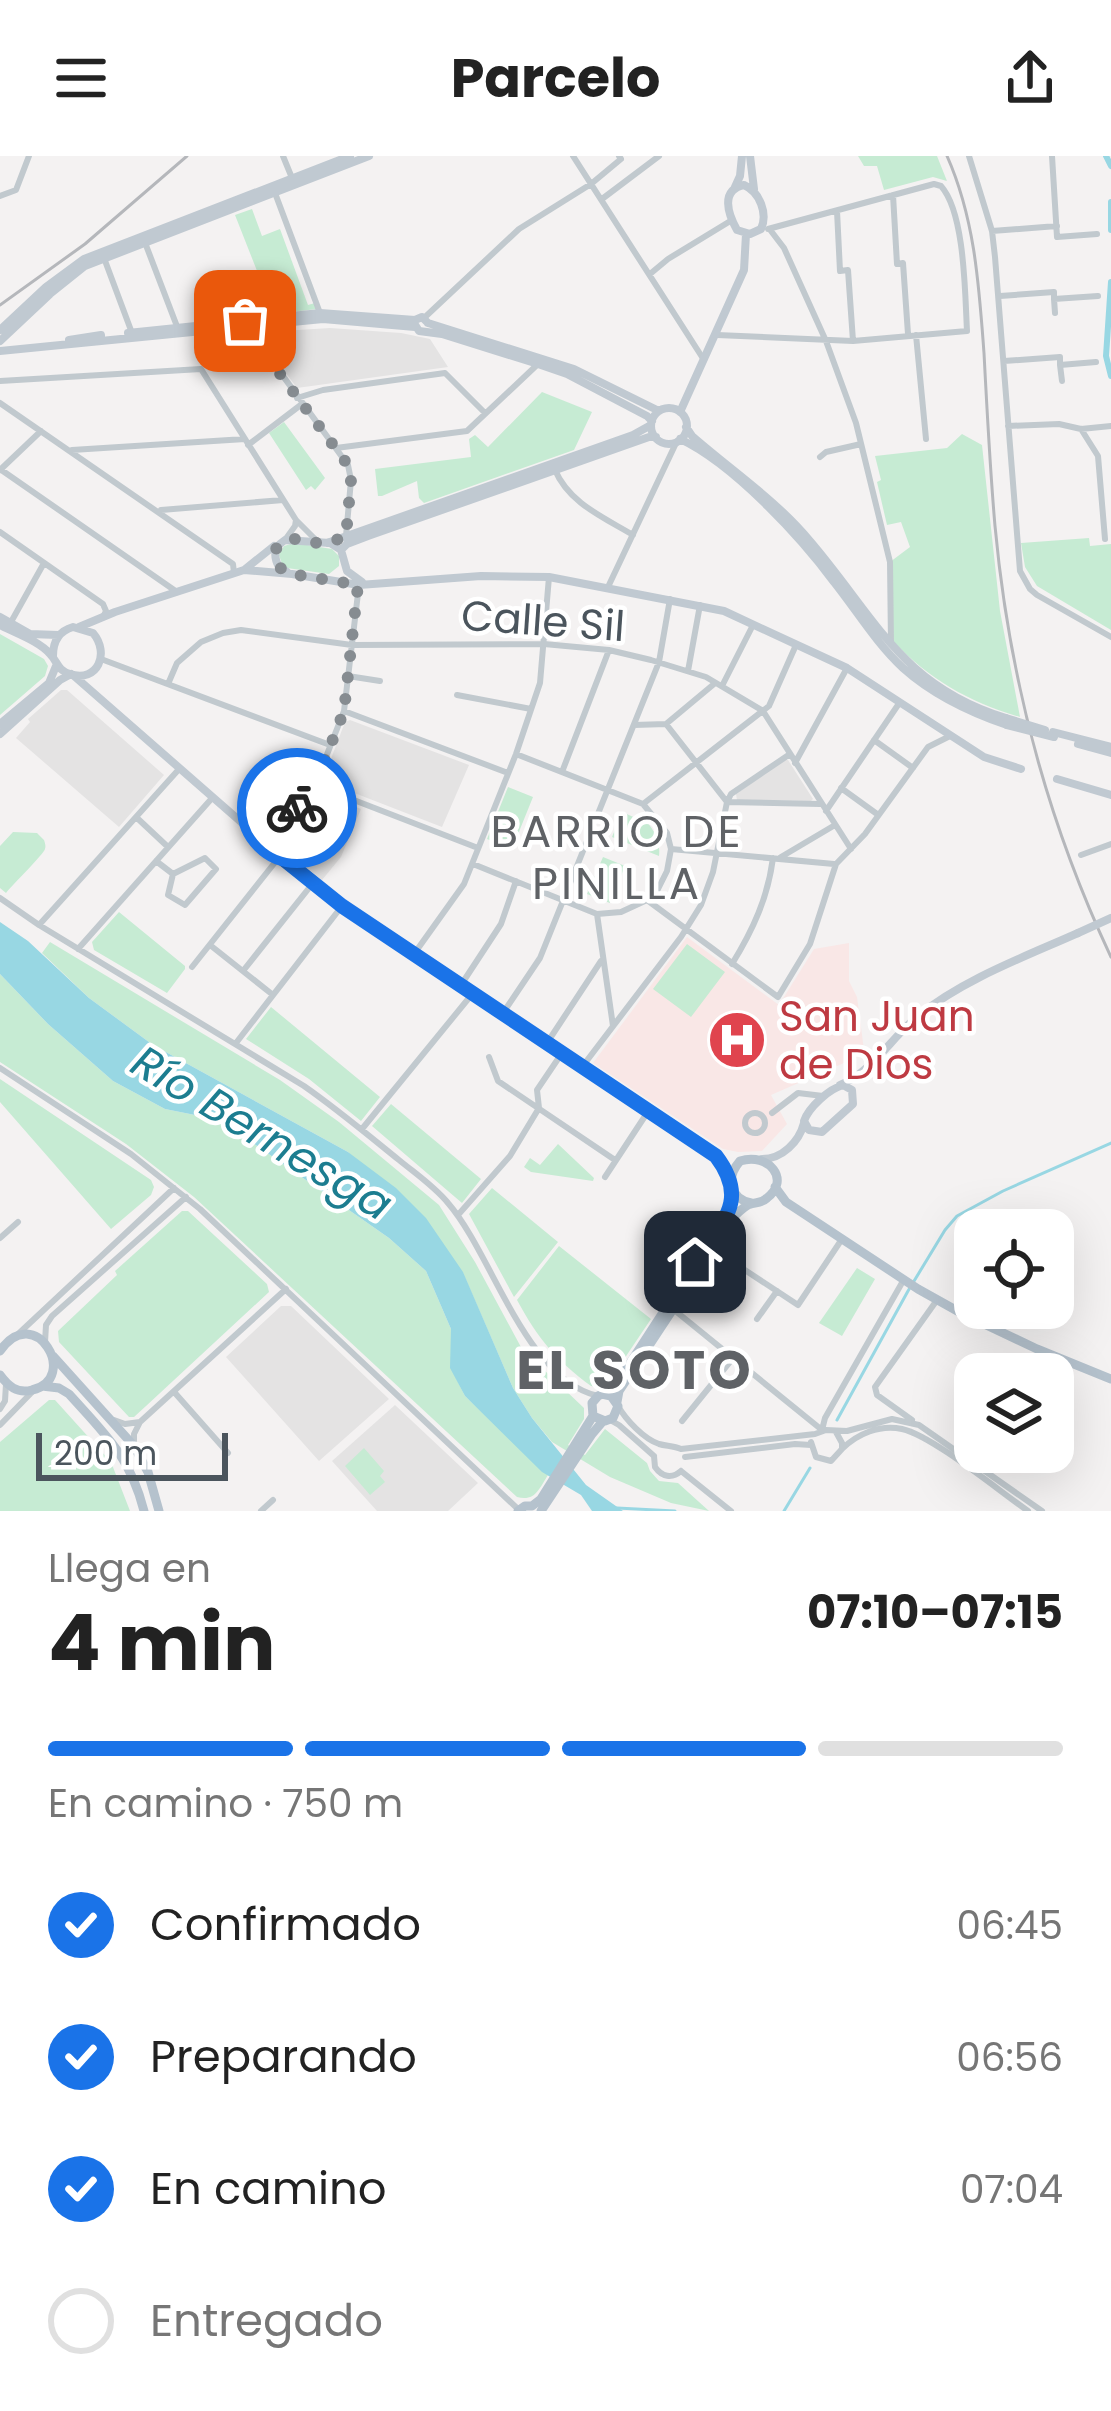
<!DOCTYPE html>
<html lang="es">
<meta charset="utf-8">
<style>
body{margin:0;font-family:Poppins,sans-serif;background:#f6f6f6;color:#222;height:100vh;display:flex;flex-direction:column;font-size:45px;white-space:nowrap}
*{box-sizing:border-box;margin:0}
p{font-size:39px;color:#767676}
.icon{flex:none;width:66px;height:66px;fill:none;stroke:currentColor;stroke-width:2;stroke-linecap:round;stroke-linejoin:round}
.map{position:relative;height:1355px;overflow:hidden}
.panel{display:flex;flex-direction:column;background:#fff;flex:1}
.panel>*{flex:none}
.controls{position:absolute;left:954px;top:1053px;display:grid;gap:24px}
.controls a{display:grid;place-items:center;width:120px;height:120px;border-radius:24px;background:#fff;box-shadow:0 12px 48px #0002;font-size:60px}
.scale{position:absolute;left:36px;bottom:30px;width:192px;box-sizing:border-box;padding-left:12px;border:6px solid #4b555d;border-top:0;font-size:33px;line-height:42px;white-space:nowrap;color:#4b555d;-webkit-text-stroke:9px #fff;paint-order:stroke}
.pin{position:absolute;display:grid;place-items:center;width:102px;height:102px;color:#fff;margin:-51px;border-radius:24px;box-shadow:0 6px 18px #0006}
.courier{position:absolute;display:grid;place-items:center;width:120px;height:120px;margin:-60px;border:9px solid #1a73e8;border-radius:50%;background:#fff;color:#222;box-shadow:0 3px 15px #0007}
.overview em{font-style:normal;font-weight:700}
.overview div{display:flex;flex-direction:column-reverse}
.overview{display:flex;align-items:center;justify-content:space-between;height:204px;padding:0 48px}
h1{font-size:78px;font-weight:700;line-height:90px}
.bar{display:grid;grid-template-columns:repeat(4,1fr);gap:18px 12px;align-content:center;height:144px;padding:0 48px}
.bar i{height:15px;border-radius:9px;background:#e0e0e0}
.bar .selected{background:#1a73e8}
.bar p{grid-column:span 4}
ol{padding:0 48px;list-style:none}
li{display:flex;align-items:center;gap:36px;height:132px}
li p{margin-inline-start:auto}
li .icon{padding:12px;border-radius:50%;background:#1a73e8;color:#fff;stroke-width:4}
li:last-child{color:#767676}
li i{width:66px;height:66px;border:6px solid #e0e0e0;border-radius:50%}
header{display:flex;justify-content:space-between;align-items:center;height:156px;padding:0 48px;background:#fff;font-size:54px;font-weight:700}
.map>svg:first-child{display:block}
.education{fill:#e4e3e3}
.medical{fill:#f9e7e6}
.green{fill:#c6ebd3}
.water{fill:#98d7e3}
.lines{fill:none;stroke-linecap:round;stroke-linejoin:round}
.stream{stroke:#98d7e3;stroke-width:3}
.canal{stroke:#98d7e3;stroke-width:6}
.street{stroke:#c1c9ce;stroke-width:6}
.secondary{stroke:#c0c9d1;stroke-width:8}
.primary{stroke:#b5c2cd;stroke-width:9}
.rail{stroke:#b5b7bb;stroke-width:3}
.secondary-bridge{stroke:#c0c9d1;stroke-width:8}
.done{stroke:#868c91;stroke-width:12;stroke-dasharray:0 21.6}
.route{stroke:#1a73e8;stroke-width:15}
.labels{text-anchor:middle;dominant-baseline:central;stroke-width:9;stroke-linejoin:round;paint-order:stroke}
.street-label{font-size:42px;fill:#4b555d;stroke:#fff}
.health-label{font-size:42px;fill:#be3a42;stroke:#fff;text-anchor:start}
.neighbourhood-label{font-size:45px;letter-spacing:3px;fill:#5f6266;stroke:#fff}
.water-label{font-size:45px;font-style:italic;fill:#1c7d90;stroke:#fff}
.district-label{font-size:54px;font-weight:bold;letter-spacing:3px;fill:#5f6266;stroke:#fff}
</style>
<header><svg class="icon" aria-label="menu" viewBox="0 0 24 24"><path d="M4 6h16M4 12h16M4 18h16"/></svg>Parcelo<svg class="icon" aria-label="share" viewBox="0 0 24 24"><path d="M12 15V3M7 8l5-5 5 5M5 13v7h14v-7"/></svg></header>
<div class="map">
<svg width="1111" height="1355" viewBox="0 0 1111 1355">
<rect width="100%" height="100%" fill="#f4f2f2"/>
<path class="education" d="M330 172 401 177 430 183 448 211 297 232 262 185 276 183V180L282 179V175Z
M61 534H67L164 619 119 671 16 582 30 566 28 563Z
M350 564 469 609 442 671 326 626 324 621 345 566Z
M785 604H788L813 643 811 645 737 644 736 638Z
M316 635 361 653 341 701 322 724 276 687Z
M281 1150H291L389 1243 319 1305 226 1201Z
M395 1249 478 1327 448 1355H377L332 1305Z"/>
<path class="medical" d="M687 781 779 849 814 793 849 787V825L857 841 864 894 860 900 771 939 787 968 762 995 738 996 723 993 593 907Z"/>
<path class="green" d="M858 0H937L947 25 933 21 884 34 877 10H864Z
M252 53 262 80 280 73 308 149 315 147 317 153 274 158 235 59Z
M542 236 592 256 574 294 424 347 419 342 417 325 382 340H378L375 313 471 301 469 283 475 279 488 291Z
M284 266 325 322 315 334 311 330 306 334 269 277Z
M962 278 982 289 1000 455 1020 561C969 546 930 524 893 485L890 406 910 391 901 366 887 369 877 326 881 324 875 300 947 292Z
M1089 382 1090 390 1111 388V474L1037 430 1025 411 1021 387Z
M294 387 332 393 339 400V410L329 418 287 412 282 408 279 399 284 390Z
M0 478 44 503 48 510 45 520 0 559Z
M508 631 533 641 512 693 487 683Z
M622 656 638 663 641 659C652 671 661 683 659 700L612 681Z
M13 676 37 677 44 684C45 687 46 690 45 693 44 698 12 729 6 737L0 732V690Z
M603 701 625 710 610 747 587 738Z
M119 756 185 810V813L167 837 94 794 92 786Z
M50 786 280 924 339 966 439 1049 475 1106 522 1193 584 1252V1263L568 1289 585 1299 605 1273 647 1307 650 1315 659 1325 678 1327 709 1355 671 1347 610 1321 552 1286 532 1262 513 1232 463 1117 348 996 153 889 89 842 42 797Z
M687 788 725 816 691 861 653 833Z
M0 818 48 868 113 925 165 953 220 964 389 1082 426 1115 451 1173V1212L465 1240 548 1319C539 1333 535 1346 517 1341L194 1041 126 988 0 906Z
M271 851 380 941 361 965 309 923 246 883Z
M0 923 151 1024 154 1031 151 1039 111 1073 0 946Z
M391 948 481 1023 462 1047 372 970Z
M558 988 594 1022 593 1025 531 1016 524 1011 530 1002 540 1009Z
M492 1032 558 1086 514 1141 469 1058Z
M182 1055H188L267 1128 269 1136 146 1250 134 1261H129L59 1186 58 1175 117 1119 115 1115Z
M559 1090 651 1163 608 1227 600 1232 591 1230C556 1204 538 1183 517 1144Z
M857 1112 875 1123 842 1180 819 1167Z
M49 1244H55L111 1306 130 1355H0V1286Z
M364 1292 384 1315 380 1320 385 1326 370 1339 345 1310Z"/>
<path class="water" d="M0 766 28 785 89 842 153 889 348 996 396 1032 426 1062 463 1116 513 1232 532 1262 586 1329 623 1355H592L581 1339 542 1316 465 1240 450 1212 451 1173 426 1115 389 1082 220 964 165 953 113 925 48 868 0 818Z"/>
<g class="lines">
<path class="stream" d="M837 1264 908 1135 945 1074 957 1060 1003 1035 1111 987
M617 1352 675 1355
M784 1355 810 1312"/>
<path class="canal" d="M1106 0 1111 10
M1111 46V74
M1111 126 1106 200 1111 220"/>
<path class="street" d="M283 0 292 22
M573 0 704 204
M969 0 992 75 995 101 1020 415 1030 433 1037 439 1111 481
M1052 0 1057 81 1097 78
M275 37 320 157
M893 39 897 108 903 107 908 178
M0 40 16 34 29 0
M602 43 659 0
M837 55 840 115 848 114 853 185
M771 75 784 92 826 185 856 267 890 406 891 488
M992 75 1057 70
M144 84 178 173
M104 102 132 177
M650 118 668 103 732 64
M1000 140 1054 136V143L1098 140
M1054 143 1055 157
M424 162 519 73 591 28 621 3 619 0
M245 168 348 309 351 324 346 380
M717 179 853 185 967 175C965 138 965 57 941 30L934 28 768 73
M916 179 926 283
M1004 205 1060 201V209L1096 206
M1060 209 1062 225
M0 225 201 213 296 364 316 384
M297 242 323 234 445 217 485 257
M0 247 233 408 234 417
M1008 270 1059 268 1081 273 1111 270
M1081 273 1098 300 1105 383
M248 289 302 248
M336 292 467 275 538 208
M72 294 245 283
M820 301 826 296 861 288
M0 313 177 436
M0 314 41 275
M555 314C569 347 603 361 633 379
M161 354 283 344
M0 376 103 448 106 455 103 461
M285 384 295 370 296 364
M608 431 677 285
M11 466 44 407
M101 503 330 589
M688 515 700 449
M348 520 380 525
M168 528 177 507 201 486 223 477 241 474 352 489 544 488 609 494 651 504 706 521 763 555 851 693
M722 530 753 469
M457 539 531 553
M344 555 508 617
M666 568 714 528
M634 569 666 568 727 646
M874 584 913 612
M795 607 847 512
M562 616 609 494
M315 629 478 692
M841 632 877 658
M727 646 820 648
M727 646 731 638 790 598
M643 648 769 550 796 489
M826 655 900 546
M136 661 168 691
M267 689 315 629 344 555 359 429
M671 693 834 708
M1081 699 1111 688
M781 701 835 669
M156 705 173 718 168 739 185 749 216 713 205 702 173 718
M473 708 597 758 621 756 647 744 657 735 667 715 671 693 667 677 643 648 516 598
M0 742 39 769 304 930C337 953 368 979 399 1004 416 1018 434 1030 448 1047 493 1099 525 1223 598 1240
M647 744 778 841 810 788 836 708 865 678 928 591 950 580
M597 758 613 870
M39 769 180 612
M210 789 273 839
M78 793 213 641
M414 798 464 728 516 598 540 527 549 421
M732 808C753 774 768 741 773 702
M192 811 280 700
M243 815 313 727
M461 829 501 768 516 725
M503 857 540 802 659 506 670 443
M236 887 342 750
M547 887 601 805
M489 901 498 925 615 1004
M582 911 681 781 701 749 713 716 727 646
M0 912 131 998 200 1053 519 1354
M745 967a10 10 0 1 1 20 0a10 10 0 1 1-20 0Z
M772 957 798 937 823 940
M362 973 473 837
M605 1021 649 954
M458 1059 510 1000 539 952 537 934 562 897
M0 1082 18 1066
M713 1093 798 1149 842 1083
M695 1104 694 1096 724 1055
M673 1153 822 1274 825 1262 903 1125
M757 1163 777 1135
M16 1180 174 1032
M45 1186 46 1169 52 1160 186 1041
M175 1237 228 1297
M618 1250C626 1264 644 1283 659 1288 666 1290 674 1290 681 1293L815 1278 826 1274 847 1275 892 1263 919 1269 1042 1355
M0 1253 5 1245 6 1228
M114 1264 125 1268 140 1266
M610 1264 619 1269 654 1300
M912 1264 877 1239 875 1231 937 1144
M682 1265 733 1202
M0 1269 35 1233
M134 1286V1278L140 1266 286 1133
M811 1286 816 1301 831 1305 842 1293V1287L836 1276
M842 1293C857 1278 880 1268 902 1273 933 1280 999 1335 1028 1355
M654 1300 655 1311C662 1321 672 1323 681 1315
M685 1301 795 1288 811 1289
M681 1315 731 1355
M261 1355 273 1344"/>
<path class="secondary" d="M750 0 754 33
M744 29C760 36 768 58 761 73L750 78 737 74C728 58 720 34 744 29Z
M735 31 740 20 742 0
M414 167 419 175 442 178 538 208 567 218 647 260 652 265
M428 167 574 213 659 255
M0 174 46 131 84 103 350 0
M128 177 320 157 415 164 422 161 428 167
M69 184 101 179
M0 185 50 138 85 110 369 0
M0 195 323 163 415 171
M651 270a18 18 0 1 1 36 0a18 18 0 1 1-36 0Z
M680 256 744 114 746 78
M686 271 692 280C732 315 776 344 810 385 876 462 901 530 1006 562
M680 283C733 308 799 379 834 426 857 455 876 487 903 512 933 539 969 556 1007 569
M327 387 633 279 651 269
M341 394 347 388 368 380 649 281H656
M341 394 347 415 362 426
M244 414 274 390
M287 416 279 411C273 400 274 391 285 384L330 387 341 394
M0 461 30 478 58 479
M0 469C15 477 39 485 50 498 58 506 57 514 70 518 98 527 110 497 93 477L73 471C59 475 53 485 53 500
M79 471 115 456 244 414 292 418 359 429 481 420 549 421 724 455 847 512 984 601 1021 613
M73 519 280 700 342 750 716 1000 731 1020
M0 568 49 527 56 510
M1053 576 1111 591
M0 578 60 524 71 518
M1078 588 1111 597
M1057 623 1111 639
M840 929C871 917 892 881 918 860 964 823 1024 801 1078 777
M843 929 852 934 853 948 822 976 809 974 804 965C809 951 829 933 843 929Z
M762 1003C782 1003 799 986 804 967"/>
<path class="primary" d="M775 1031 786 1046 918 1133 961 1157 1037 1193 1111 1223
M0 1195C35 1144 81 1223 32 1234 17 1238 8 1230 0 1219
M53 1200 134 1290 148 1316 159 1355
M42 1230 59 1232 69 1238C105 1278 130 1300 144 1355
M602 1238 611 1240 618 1250 613 1262 605 1265 593 1260 592 1247 598 1240 614 1232 725 1061 734 1036
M617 1246 619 1235 733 1062C736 1058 744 1051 748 1049 757 1045 759 1049 767 1042 791 1024 769 996 740 1005 726 1021 729 1042 751 1047
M518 1355 525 1350H532L541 1343 593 1260
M541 1355 592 1278 603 1265"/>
<path class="rail" d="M947 0C975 63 979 130 984 197 987 255 990 313 995 370 1009 521 1047 665 1111 801
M0 149 85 88 187 0"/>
<path class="secondary-bridge" d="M1006 562 1045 574
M1007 569 1054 581
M1078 777 1111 762"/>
</g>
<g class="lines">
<path class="done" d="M245 165V171L348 309 351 324 346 380C345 381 327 387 326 387 304 389 293 373 275 394L277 407 282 414 292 418 358 429 344 555 315 629 297 652"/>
<path class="route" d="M297 652 266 689 342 750 716 1000C750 1045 722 1066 695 1106"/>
</g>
<defs>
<symbol id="hospital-disc" viewBox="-11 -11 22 22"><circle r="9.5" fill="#e0444e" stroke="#fff"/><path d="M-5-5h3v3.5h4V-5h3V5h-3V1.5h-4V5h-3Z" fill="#fff"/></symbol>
</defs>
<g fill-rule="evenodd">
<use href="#hospital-disc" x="704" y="851" width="66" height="66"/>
</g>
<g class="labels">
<g class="street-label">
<text transform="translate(543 465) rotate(4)">Calle Sil</text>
</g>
<g class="health-label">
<text x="779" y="860">San Juan<tspan x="779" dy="48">de Dios</tspan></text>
</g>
<g class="neighbourhood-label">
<text x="617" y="675">BARRIO DE<tspan x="617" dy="52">PINILLA</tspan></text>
</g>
<g class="water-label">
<text transform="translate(262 977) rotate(31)">Río Bernesga</text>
</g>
<g class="district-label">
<text x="635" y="1214">EL SOTO</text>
</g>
</g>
</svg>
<div class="controls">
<a><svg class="icon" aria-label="locate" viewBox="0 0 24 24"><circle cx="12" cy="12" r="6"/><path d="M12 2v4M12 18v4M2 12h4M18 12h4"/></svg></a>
<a><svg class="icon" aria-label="layers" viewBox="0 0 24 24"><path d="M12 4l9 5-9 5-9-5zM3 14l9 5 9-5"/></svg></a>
</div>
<div class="scale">200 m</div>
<div class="pin" style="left:245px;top:165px;background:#ea580c"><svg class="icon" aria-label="bag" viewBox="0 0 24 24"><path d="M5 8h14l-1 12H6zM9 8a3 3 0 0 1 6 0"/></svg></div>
<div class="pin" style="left:695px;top:1106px;background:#1f2937"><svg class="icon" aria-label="home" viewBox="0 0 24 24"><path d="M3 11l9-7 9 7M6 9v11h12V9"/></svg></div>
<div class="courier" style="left:297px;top:652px"><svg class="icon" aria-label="bike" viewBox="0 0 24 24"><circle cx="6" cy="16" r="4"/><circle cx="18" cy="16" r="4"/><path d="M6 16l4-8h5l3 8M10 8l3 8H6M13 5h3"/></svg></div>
</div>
<section class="panel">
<div class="overview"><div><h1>4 min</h1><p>Llega en</p></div><em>07:10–07:15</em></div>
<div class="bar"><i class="selected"></i><i class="selected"></i><i class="selected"></i><i></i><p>En camino · 750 m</p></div>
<ol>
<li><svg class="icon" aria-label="check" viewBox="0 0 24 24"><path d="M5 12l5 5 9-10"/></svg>Confirmado<p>06:45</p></li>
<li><svg class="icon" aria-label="check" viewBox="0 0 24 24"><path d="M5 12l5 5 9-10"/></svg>Preparando<p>06:56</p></li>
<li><svg class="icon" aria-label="check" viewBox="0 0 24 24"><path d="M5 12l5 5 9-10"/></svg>En camino<p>07:04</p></li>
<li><i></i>Entregado</li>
</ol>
</section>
